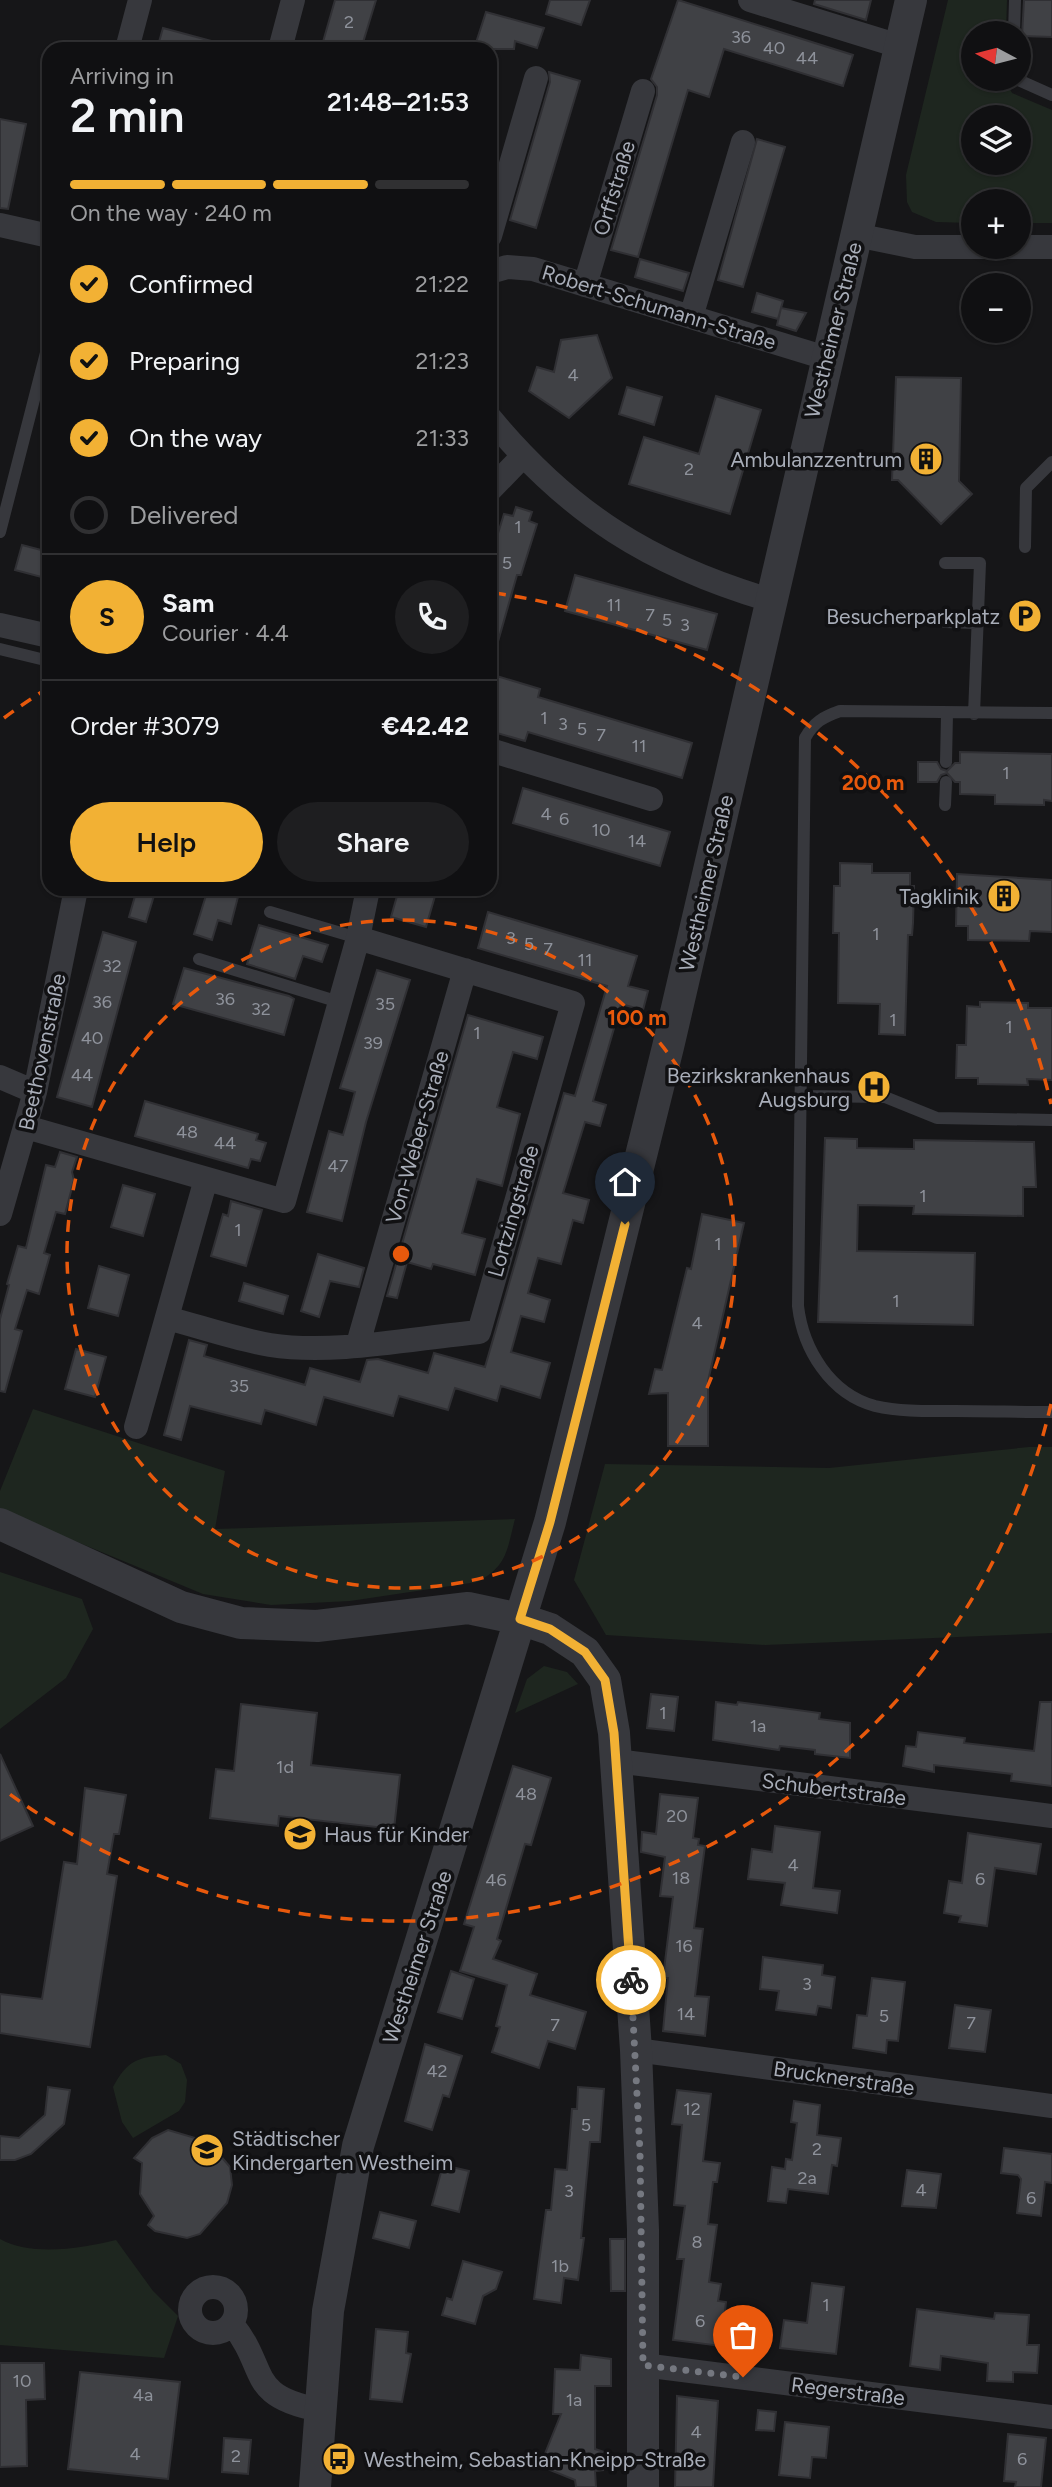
<!DOCTYPE html>
<meta charset="utf-8">
<style>
body{margin:0;font-family:Figtree,sans-serif;background:#1e1e20;color:#f1f3f6;height:100vh;display:flex;flex-direction:column;font-size:26px;white-space:nowrap}
*{box-sizing:border-box;margin:0}
p{font-size:23px;color:#9c9d9f}
.icon{flex:none;width:38px;height:38px;fill:none;stroke:currentColor;stroke-width:2;stroke-linecap:round;stroke-linejoin:round}
.map{position:relative;flex:1;overflow:hidden}
.drawer{position:absolute;left:42px;top:42px;width:455px;height:854px;display:flex;flex-direction:column;background:#101012;border-radius:21px;box-shadow:0 2px 5px #0004,0 0 0 2px #303032}
.drawer>*{flex:none}
.needle{width:46px;rotate:277deg}
.controls{position:absolute;left:961px;top:21px;display:grid;gap:14px}
.controls a{display:grid;place-items:center;width:70px;height:70px;border-radius:50%;background:#101012;box-shadow:0 2px 5px #0004,0 0 0 2px #303032;font-size:35px}
.pin{position:absolute;display:grid;place-items:center;width:60px;height:60px;color:#fff;margin:-72px -30px;border-radius:50% 50% 50% 0;rotate:-45deg;box-shadow:0 0 7px #0007}
.pin .icon{rotate:45deg}
.courier{position:absolute;display:grid;place-items:center;width:70px;height:70px;margin:-35px;border:5px solid #f2b134;border-radius:50%;background:#fff;color:#222;box-shadow:0 2px 9px #0007}
.headline em{font-style:normal;font-weight:600}
.headline div{display:flex;flex-direction:column-reverse}
.headline{display:flex;align-items:center;justify-content:space-between;height:119px;padding:0 28px}
h1{font-size:46px;font-weight:600;line-height:52px}
.bar{display:grid;grid-template-columns:repeat(4,1fr);gap:10px 7px;align-content:center;height:84px;padding:0 28px}
.bar i{height:9px;border-radius:5px;background:#303032}
.bar .current{background:#f2b134}
.bar p{grid-column:span 4}
.line{display:flex;align-items:center;gap:18px;padding:0 28px;border-top:2px solid #303032}
.line div{flex:1}
.round{display:grid;place-items:center;flex:none;width:74px;height:74px;border-radius:37px;background:#1e1e20}
ol{padding:0 28px;list-style:none}
li{display:flex;align-items:center;gap:21px;height:77px}
li p{margin-inline-start:auto}
li .icon{padding:7px;border-radius:50%;background:#f2b134;color:#111;stroke-width:4}
li:last-child{color:#9c9d9f}
li i{width:38px;height:38px;border:4px solid #303032;border-radius:50%}
.action{display:flex;gap:14px;margin-top:auto;padding:14px 28px}
.action a{flex:1;height:80px;border-radius:42px;background:#f2b134;color:#111;font-size:28px;font-weight:600;line-height:80px;text-align:center}
.action a+a{background:#1e1e20;color:#f1f3f6}
.map>svg:first-child{display:block}
.green{fill:#1e261f;fill-rule:evenodd}
.building{fill:#404145;stroke:#303034;stroke-width:2}
.lines{fill:none;stroke-linecap:round;stroke-linejoin:round}
.service{stroke:#37383d;stroke-width:12}
.minor{stroke:#37383d;stroke-width:24}
.tertiary{stroke:#37383d;stroke-width:32}
.done{stroke:#757880;stroke-width:7;stroke-dasharray:0 12.6}
.route{stroke:#f2b134;stroke-width:9}
.ring{fill:none;stroke:#e8590c;stroke-width:3.5;stroke-dasharray:12 9}
.labels{text-anchor:middle;dominant-baseline:central;stroke-width:7;stroke-linejoin:round;paint-order:stroke}
.number-label{font-size:18px;fill:#8e929b}
.street-label{font-size:21px;fill:#a8adb8;stroke:#111113}
.poi-label{font-size:21px;fill:#a8adb8;stroke:#111113;text-anchor:end}
.centre{fill:#e8590c;stroke:#111113;stroke-width:3.5}
.ring-label{font-size:21px;text-anchor:middle;font-weight:bold;fill:#e8590c;stroke:#111113;stroke-width:7;stroke-linejoin:round;paint-order:stroke}
</style>
<div class="map">
<svg width="1052" height="2487" viewBox="0 0 1052 2487">
<rect width="100%" height="100%" fill="#161618"/>
<path class="green" d="M948 0H1007L1006 33H973V79H1005L1012 93 1052 110V223H1019L1018 201H973V223L936 222 912 212 907 202 906 175ZM1018 117V163H973V117Z
M33 1409 225 1471 215 1529 515 1519C507 1549 508 1566 477 1582L350 1601 271 1605 203 1594 0 1510V1491Z
M1029 1447H1052V1633L765 1645 606 1635 574 1580 605 1464 829 1468Z
M0 1572 82 1599 93 1629 66 1678 0 1729Z
M544 1666 567 1672 578 1684 515 1713 527 1679Z
M166 2055 181 2064 187 2080 185 2102 179 2111 133 2138 122 2122 113 2087C127 2061 137 2057 166 2055Z
M0 2239C33 2257 82 2248 116 2240L153 2291 178 2316 164 2358 0 2345Z"/>
<path class="building" d="M335 0H376L361 49H321Z
M550 0H590L581 25 546 14Z
M678 0 853 55 843 86 724 49 709 97 688 90 638 257 611 250 657 95V87L651 79Z
M815 0H871L866 20 814 4Z
M1024 0H1052V37L1022 36Z
M486 12 544 28 537 48 515 41 514 49H474Z
M163 28 219 43V49H157Z
M549 72 580 81 536 228 510 220 550 82Z
M0 119 26 124 8 209 0 208Z
M757 139 785 147 743 287 718 280Z
M640 259 689 273 683 291 635 277Z
M757 293 783 301 778 319 752 312Z
M781 308 806 313 796 331 777 325Z
M597 335 612 378 569 418 529 391 537 367 554 372 561 340Z
M896 377 961 378 959 481 972 494 941 524 898 480H892Z
M627 387 662 397 654 425 619 414Z
M716 396 761 410 730 514 629 484 644 437 699 454Z
M516 507 532 512 529 521 537 524 521 575H517L495 652 490 651V559L504 514 513 516Z
M22 545 49 552V579L15 570Z
M575 575 717 614 707 650 565 611Z
M490 674 540 689 538 697 692 743 682 778 528 732 525 741 490 731Z
M960 752 1052 754V801L1044 800V805L995 804V795L960 794V782H955L947 773 941 775 937 782H918V762H937L941 769 947 771 955 763H960Z
M523 788 670 832 660 866 513 823Z
M840 863 872 864V873H910V886H914L913 923 912 935H908L905 1035 879 1034 880 1004 838 1003 839 933H833L834 886H840Z
M957 874 1052 880V932L1030 931 1029 941 968 940V926H956Z
M137 889H156L146 922 129 917Z
M208 889H240L231 924 218 920 212 940 194 934Z
M399 889H437L426 927 391 917Z
M488 912 637 956 628 986 648 991 643 1010 621 1004 593 1101 606 1105 600 1126 585 1122 563 1193 589 1200 583 1223 573 1220 561 1264 538 1258 528 1293 550 1300 544 1322 521 1316 511 1352 550 1363 540 1398 501 1386 497 1401 455 1388 448 1410 399 1396 393 1416 324 1397 316 1425 265 1410 261 1424 190 1406 181 1440 164 1435 189 1340 207 1345 204 1356 305 1385 310 1368 360 1382 367 1360 378 1359 428 1373 434 1353 485 1367 564 1093 575 1096 607 986 478 948Z
M259 925 328 945 322 962 303 956 295 979 247 964Z
M103 932 136 942 92 1107 57 1097Z
M184 968 289 996 294 999 284 1035 173 1004Z
M377 970 410 980 366 1122 342 1221 307 1212 329 1131 343 1135 348 1118 355 1092 340 1088Z
M980 1002 1028 1003V1008H1052V1080L1027 1079 1028 1085 978 1084V1078H956L957 1045H966L967 1006 980 1007Z
M468 1015 543 1037 537 1059 513 1052 505 1079 497 1107 520 1114 502 1186 477 1179 462 1233 485 1239 475 1275 433 1264 431 1269 407 1262 397 1298 387 1296Z
M145 1101 258 1134 256 1140 266 1143 260 1161 251 1159 248 1168 135 1136Z
M825 1138 857 1139V1148L914 1149V1140L1034 1142 1036 1187H1023V1216L913 1214 914 1206 858 1205 857 1251 975 1253 973 1325 818 1322Z
M60 1152 77 1157 72 1172 74 1180 65 1214 56 1212 44 1253 50 1255 39 1294 27 1290 15 1329 22 1331 5 1392 0 1391V1319L9 1285 7 1284 18 1246 26 1248 46 1165 55 1167Z
M123 1185 155 1194 143 1236 111 1227Z
M231 1201 262 1210 246 1266 211 1256 223 1214 228 1216Z
M702 1214 744 1223 708 1381V1446H668V1393L649 1394 655 1369 662 1370 687 1268 691 1269Z
M318 1254 364 1268 359 1287 330 1281 319 1317 301 1311Z
M99 1266 129 1275 118 1316 88 1308Z
M244 1283 288 1296 283 1314 239 1301Z
M76 1349 106 1357 95 1397 65 1389Z
M651 1694 678 1697 674 1731 647 1728Z
M716 1702 737 1705 738 1702 820 1713 819 1719 850 1723V1758L815 1754V1750L780 1746 779 1750 713 1740Z
M1040 1702H1052V1786L1011 1781 1012 1774 934 1765V1772L903 1766 906 1746 916 1747 918 1732 965 1738 964 1743 1034 1751Z
M241 1704 317 1713 311 1765 400 1775 394 1829 279 1816 278 1826 210 1818 216 1769 234 1771Z
M0 1754 33 1826 0 1841Z
M513 1766 551 1778 531 1845 525 1844 497 1939 501 1941 493 1959 537 1974 530 1995 586 2012 575 2049 548 2041 539 2068 492 2052 500 2027 496 2026 507 1985 460 1971 474 1927 464 1924Z
M85 1788 126 1795 119 1834H114L107 1874 117 1876 90 2047 0 2033V1994L42 1999 64 1862 77 1864Z
M660 1794 698 1798 693 1838 699 1839 698 1845 705 1846 694 1928 703 1929 695 1996 709 1997 705 2036 663 2031 668 1978H663L673 1897 660 1896 665 1857 641 1852 642 1832 656 1834Z
M775 1826 820 1832 813 1888 840 1891 837 1913 781 1905 785 1883 748 1879 752 1849 772 1852Z
M968 1833 1041 1844 1036 1874 995 1868 987 1926 959 1922 961 1916 944 1913 949 1881 962 1883Z
M763 1957 823 1965 822 1975 835 1977 831 2008 818 2006 816 2015 776 2010 779 1991 760 1989Z
M451 1971 474 1979 462 2019 438 2012Z
M872 1978 905 1982 898 2041 887 2040 886 2053 853 2048 857 2015 867 2016Z
M955 2005 991 2010 985 2052 949 2048Z
M425 2044 462 2056 449 2097 443 2095 432 2130 405 2121Z
M48 2087 70 2090 64 2124 31 2154 15 2160H0V2136L19 2138 45 2115Z
M578 2087 604 2089 600 2142H590L581 2238H584L578 2280 564 2278 561 2303 534 2299 546 2210H551L555 2169 567 2170 572 2109H577Z
M677 2090 711 2094 703 2161 720 2163 717 2182H713L708 2224 717 2225 709 2282 721 2284 718 2301 726 2302 721 2346 673 2340 684 2259H677L685 2206 674 2205 682 2125 672 2124Z
M794 2101 820 2105 817 2135 841 2138 837 2166 832 2165 828 2194 788 2189 786 2203 768 2201 772 2167 785 2169 786 2159 792 2160 797 2123 791 2122Z
M168 2130 209 2142 230 2167 232 2185 227 2203 200 2234 187 2238 155 2231 148 2225 154 2216 140 2194 142 2163 134 2158 152 2138Z
M1004 2148 1052 2154V2183L1045 2182 1041 2216 1017 2213 1021 2179 1018 2175 1001 2173Z
M443 2165 469 2171 459 2212 432 2205Z
M907 2170 941 2174 936 2208 902 2206Z
M380 2212 416 2221 409 2248 373 2238Z
M610 2239H625V2291H611Z
M463 2261 502 2272 496 2289 483 2296 475 2324 442 2315 447 2298 452 2300Z
M812 2283 844 2287 836 2354 780 2348 784 2320 807 2323Z
M917 2309 994 2319 995 2313 1029 2315 1027 2345H1039L1037 2373 1013 2372V2382L987 2381 988 2363 941 2356 940 2370 910 2366Z
M376 2329 408 2332 406 2353 411 2354 402 2402 370 2399Z
M581 2355 611 2359V2386H595V2449L604 2452 603 2470 595 2471 596 2487H576L575 2480 540 2466 561 2414H553L555 2369 580 2370Z
M0 2363H44L45 2399 26 2400 27 2466 0 2467Z
M80 2372 180 2382 168 2479 68 2469Z
M677 2396 718 2401 713 2487H675Z
M758 2410 776 2412 774 2431 756 2430Z
M785 2422 829 2427 826 2458 812 2457 810 2478 779 2475Z
M1008 2434 1046 2438 1041 2487H1015L1016 2482 1004 2481Z
M224 2438 251 2440 248 2474 222 2472Z"/>
<g class="lines">
<path class="service" d="M1014 33 1015 0
M1016 79 1052 95
M0 532 49 341
M1025 547 1026 488 1052 462
M945 563H980L974 714
M945 622 977 623
M0 649 49 661
M1052 713 840 711C823 717 814 722 805 738L798 1306C803 1349 830 1394 875 1406 901 1412 929 1411 955 1411 988 1411 1020 1412 1052 1412
M946 762 947 714
M945 805 946 782
M270 912 358 938
M199 959 339 1002
M802 1096 885 1097 937 1118 1052 1120"/>
<path class="minor" d="M750 0 899 46
M127 49 140 0
M280 49 293 0
M0 225 49 236
M856 235 915 247H1052
M490 236 536 78
M490 272 507 267 533 269 826 358
M585 285 643 91
M691 317 743 142
M490 418C570 514 651 565 770 600
M490 490 522 457
M0 625 49 636
M490 750 651 799
M0 1077 35 1092
M26 1127 284 1201 358 938 368 889
M0 1214 35 1092 76 889
M167 1318C201 1327 235 1339 270 1345 335 1355 414 1338 479 1332L573 1003 358 938
M358 1344 465 970
M136 1427 206 1179
M616 1761 1052 1816
M636 2050 1052 2106
M190 2310a23 23 0 1 1 46 0a23 23 0 1 1-46 0Z
M232 2324C269 2369 245 2396 320 2410
M643 2365 1052 2417"/>
<path class="tertiary" d="M0 1524 181 1607 241 1623 317 1626 468 1608 520 1619 550 1629 585 1652 605 1680 614 1733 636 2050 643 2230V2487
M315 2487 328 2311 358 2146 550 1522 668 1047 911 0"/>
</g>
<g class="lines">
<path class="done" d="M631 1980 640 2152 643 2365 743 2377"/>
<path class="route" d="M625 1224 550 1522 520 1619 550 1629 585 1652 605 1680 614 1733 631 1980"/>
</g>
<g class="ring">
<circle cx="401" cy="1254" r="334"/>
<path d="M1051 1404A667 667 0 0 1 4 1790M4 718A667 667 0 0 1 48 688M494 593A667 667 0 0 1 1051 1104"/>
</g>
<defs>
<symbol id="building-disc" viewBox="-11 -11 22 22"><circle r="9.5" fill="#f2b134" stroke="#111113"/><path d="M-4-6H4V6H1V3H-1V6H-4ZM-2.5-4.3h1.7v1.8h-1.7ZM.8-4.3h1.7v1.8H.8ZM-2.5-1h1.7V.8h-1.7ZM.8-1h1.7V.8H.8Z" fill="#111"/></symbol>
<symbol id="parking-disc" viewBox="-11 -11 22 22"><circle r="9.5" fill="#f2b134" stroke="#111113"/><path d="M-3.5-5.5H1a3.5 3.5 0 0 1 0 7H-1V5.5H-3.5ZM-1-3.4V-.6H.8a1.4 1.4 0 0 0 0-2.8Z" fill="#111"/></symbol>
<symbol id="hospital-disc" viewBox="-11 -11 22 22"><circle r="9.5" fill="#f2b134" stroke="#111113"/><path d="M-5-5h3v3.5h4V-5h3V5h-3V1.5h-4V5h-3Z" fill="#111"/></symbol>
<symbol id="school-disc" viewBox="-11 -11 22 22"><circle r="9.5" fill="#f2b134" stroke="#111113"/><path d="M0-5L7-2L0 1L-7-2ZM-4 1L0 2.5L4 1V4Q0 6-4 4Z" fill="#111"/></symbol>
<symbol id="bus-disc" viewBox="-11 -11 22 22"><circle r="9.5" fill="#f2b134" stroke="#111113"/><path d="M-5-6H5V4H4V6H2V4H-2V6H-4V4H-5ZM-3.5-4V0h7V-4ZM-3.5 1.2v1.5H-2V1.2ZM2 1.2v1.5H3.5V1.2Z" fill="#111"/></symbol>
</defs>
<g fill-rule="evenodd">
<use href="#building-disc" x="907" y="440" width="38" height="38"/>
<use href="#parking-disc" x="1006" y="597" width="38" height="38"/>
<use href="#building-disc" x="985" y="877" width="38" height="38"/>
<use href="#hospital-disc" x="855" y="1068" width="38" height="38"/>
<use href="#school-disc" x="281" y="1815" width="38" height="38"/>
<use href="#school-disc" x="188" y="2131" width="38" height="38"/>
<use href="#bus-disc" x="320" y="2440" width="38" height="38"/>
</g>
<g class="labels">
<g class="number-label">
<text x="349" y="22">2</text>
<text x="741" y="37">36</text>
<text x="774" y="48">40</text>
<text x="807" y="58">44</text>
<text x="573" y="375">4</text>
<text x="689" y="469">2</text>
<text x="518" y="527">1</text>
<text x="507" y="563">5</text>
<text x="614" y="605">11</text>
<text x="650" y="615">7</text>
<text x="667" y="620">5</text>
<text x="685" y="625">3</text>
<text x="544" y="718">1</text>
<text x="563" y="724">3</text>
<text x="582" y="729">5</text>
<text x="601" y="735">7</text>
<text x="639" y="746">11</text>
<text x="1006" y="773">1</text>
<text x="546" y="814">4</text>
<text x="564" y="819">6</text>
<text x="601" y="830">10</text>
<text x="637" y="841">14</text>
<text x="876" y="934">1</text>
<text x="511" y="938">3</text>
<text x="529" y="944">5</text>
<text x="548" y="949">7</text>
<text x="585" y="960">11</text>
<text x="112" y="966">32</text>
<text x="225" y="999">36</text>
<text x="102" y="1002">36</text>
<text x="385" y="1004">35</text>
<text x="261" y="1009">32</text>
<text x="893" y="1020">1</text>
<text x="1009" y="1027">1</text>
<text x="477" y="1033">1</text>
<text x="92" y="1038">40</text>
<text x="373" y="1043">39</text>
<text x="82" y="1075">44</text>
<text x="187" y="1132">48</text>
<text x="225" y="1143">44</text>
<text x="338" y="1166">47</text>
<text x="923" y="1196">1</text>
<text x="238" y="1230">1</text>
<text x="718" y="1244">1</text>
<text x="896" y="1301">1</text>
<text x="697" y="1323">4</text>
<text x="239" y="1386">35</text>
<text x="663" y="1713">1</text>
<text x="758" y="1726">1a</text>
<text x="285" y="1767">1d</text>
<text x="526" y="1794">48</text>
<text x="677" y="1816">20</text>
<text x="793" y="1865">4</text>
<text x="681" y="1878">18</text>
<text x="980" y="1879">6</text>
<text x="496" y="1880">46</text>
<text x="684" y="1946">16</text>
<text x="807" y="1984">3</text>
<text x="686" y="2014">14</text>
<text x="884" y="2016">5</text>
<text x="971" y="2023">7</text>
<text x="555" y="2025">7</text>
<text x="437" y="2071">42</text>
<text x="692" y="2109">12</text>
<text x="586" y="2125">5</text>
<text x="817" y="2149">2</text>
<text x="807" y="2178">2a</text>
<text x="921" y="2190">4</text>
<text x="569" y="2191">3</text>
<text x="1031" y="2198">6</text>
<text x="697" y="2242">8</text>
<text x="560" y="2266">1b</text>
<text x="826" y="2305">1</text>
<text x="700" y="2321">6</text>
<text x="22" y="2381">10</text>
<text x="143" y="2395">4a</text>
<text x="574" y="2400">1a</text>
<text x="696" y="2432">4</text>
<text x="135" y="2454">4</text>
<text x="236" y="2456">2</text>
<text x="1022" y="2459">6</text>
</g>
<g class="street-label">
<text transform="translate(614 188) rotate(-73)">Orffstraße</text>
<text transform="translate(659 307) rotate(17)">Robert-Schumann-Straße</text>
<text transform="translate(833 330) rotate(-76)">Westheimer Straße</text>
<text transform="translate(706 883) rotate(-77)">Westheimer Straße</text>
<text transform="translate(42 1052) rotate(-78)">Beethovenstraße</text>
<text transform="translate(417 1137) rotate(-74)">Von-Weber-Straße</text>
<text transform="translate(513 1211) rotate(-74)">Lortzingstraße</text>
<text transform="translate(834 1789) rotate(7)">Schubertstraße</text>
<text transform="translate(417 1957) rotate(-72)">Westheimer Straße</text>
<text transform="translate(844 2078) rotate(8)">Brucknerstraße</text>
<text transform="translate(848 2391) rotate(7)">Regerstraße</text>
</g>
<g class="poi-label">
<text x="902" y="459">Ambulanzzentrum</text>
<text x="1000" y="616">Besucherparkplatz</text>
<text x="979" y="896">Tagklinik</text>
<text x="850" y="1075">Bezirkskrankenhaus<tspan x="850" dy="24">Augsburg</tspan></text>
<text x="324" y="1834" text-anchor="start">Haus für Kinder</text>
<text x="232" y="2138" text-anchor="start">Städtischer<tspan x="232" dy="24">Kindergarten Westheim</tspan></text>
<text x="364" y="2459" text-anchor="start">Westheim, Sebastian-Kneipp-Straße</text>
</g>
</g>
<circle cx="401" cy="1254" r="10" class="centre"/>
<g class="ring-label">
<text x="873" y="790">200 m</text>
<text x="637" y="1025">100 m</text>
</g>
</svg>
<div class="controls">
<a><svg class="needle" viewBox="-14 -14 28 28"><path d="M0-13l5 13h-10z" fill="#e53935"/><path d="M0 13l5-13h-10z" fill="#9c9d9f"/></svg></a>
<a><svg class="icon" aria-label="layers" viewBox="0 0 24 24"><path d="M12 4l9 5-9 5-9-5zM3 14l9 5 9-5"/></svg></a>
<a>+</a>
<a>−</a>
</div>
<div class="pin" style="left:743px;top:2377px;background:#ea580c"><svg class="icon" aria-label="bag" viewBox="0 0 24 24"><path d="M5 8h14l-1 12H6zM9 8a3 3 0 0 1 6 0"/></svg></div>
<div class="pin" style="left:625px;top:1224px;background:#1f2937"><svg class="icon" aria-label="home" viewBox="0 0 24 24"><path d="M3 11l9-7 9 7M6 9v11h12V9"/></svg></div>
<div class="courier" style="left:631px;top:1980px"><svg class="icon" aria-label="bike" viewBox="0 0 24 24"><circle cx="6" cy="16" r="4"/><circle cx="18" cy="16" r="4"/><path d="M6 16l4-8h5l3 8M10 8l3 8H6M13 5h3"/></svg></div>
<section class="drawer">
<div class="headline"><div><h1>2 min</h1><p>Arriving in</p></div><em>21:48–21:53</em></div>
<div class="bar"><i class="current"></i><i class="current"></i><i class="current"></i><i></i><p>On the way · 240 m</p></div>
<ol>
<li><svg class="icon" aria-label="check" viewBox="0 0 24 24"><path d="M5 12l5 5 9-10"/></svg>Confirmed<p>21:22</p></li>
<li><svg class="icon" aria-label="check" viewBox="0 0 24 24"><path d="M5 12l5 5 9-10"/></svg>Preparing<p>21:23</p></li>
<li><svg class="icon" aria-label="check" viewBox="0 0 24 24"><path d="M5 12l5 5 9-10"/></svg>On the way<p>21:33</p></li>
<li><i></i>Delivered</li>
</ol>
<div class="line" style="height:126px"><b class="round" style="background:#f2b134;color:#111">S</b><div><b>Sam</b><p>Courier · 4.4</p></div><a class="round"><svg class="icon" aria-label="phone" viewBox="0 0 24 24"><path d="M5 4h4l2 5-3 2q2 4 5 5l2-3 5 2v4C11 20 4 13 5 4z"/></svg></a></div>
<div class="line" style="height:91px"><div>Order #3079</div><b>€42.42</b></div>
<div class="action"><a>Help</a><a>Share</a></div>
</section>
</div>
